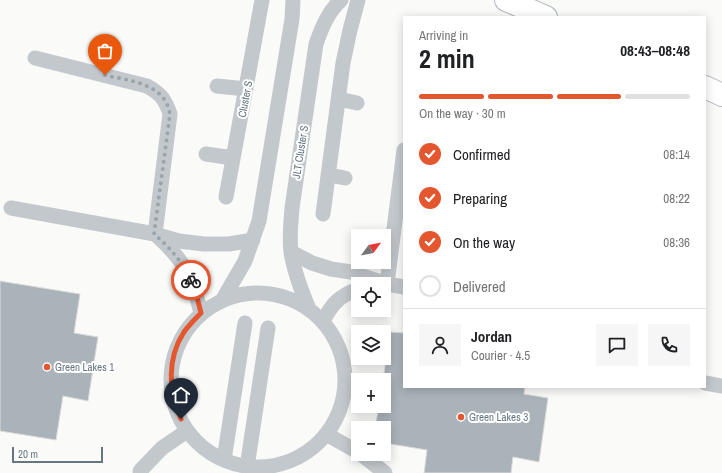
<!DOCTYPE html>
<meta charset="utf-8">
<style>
body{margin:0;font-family:"Archivo Narrow",sans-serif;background:#f6f6f6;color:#202124;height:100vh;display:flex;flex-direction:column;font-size:15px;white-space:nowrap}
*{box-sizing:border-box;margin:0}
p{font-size:13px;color:#757577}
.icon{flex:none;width:22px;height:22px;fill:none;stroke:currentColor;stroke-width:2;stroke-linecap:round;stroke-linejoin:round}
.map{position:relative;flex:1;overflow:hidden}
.side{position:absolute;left:403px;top:16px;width:303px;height:372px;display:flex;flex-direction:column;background:#fff;border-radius:0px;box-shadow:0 2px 10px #0003}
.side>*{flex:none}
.needle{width:26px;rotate:58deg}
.controls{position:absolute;left:351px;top:229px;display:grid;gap:8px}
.controls a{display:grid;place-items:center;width:40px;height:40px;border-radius:0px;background:#fff;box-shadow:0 2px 10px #0003;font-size:20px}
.scale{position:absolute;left:12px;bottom:10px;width:91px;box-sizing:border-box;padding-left:4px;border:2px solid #657683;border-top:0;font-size:11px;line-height:14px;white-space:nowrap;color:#657683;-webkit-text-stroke:3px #fff;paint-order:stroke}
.pin{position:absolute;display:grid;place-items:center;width:34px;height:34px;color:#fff;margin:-41px -17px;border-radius:50% 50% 50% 0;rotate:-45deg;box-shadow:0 0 4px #0007}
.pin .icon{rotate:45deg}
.courier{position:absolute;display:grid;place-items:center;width:40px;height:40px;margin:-20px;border:3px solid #e4572e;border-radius:50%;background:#fff;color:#222;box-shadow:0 1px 5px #0007}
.headline em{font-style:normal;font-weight:700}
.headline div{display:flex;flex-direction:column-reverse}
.headline{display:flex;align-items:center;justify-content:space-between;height:68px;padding:0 16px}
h1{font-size:26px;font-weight:700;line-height:30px}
.bar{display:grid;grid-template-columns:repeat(4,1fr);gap:6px 4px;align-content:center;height:48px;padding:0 16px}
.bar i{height:5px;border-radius:3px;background:#e0e0e0}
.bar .selected{background:#e4572e}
.bar p{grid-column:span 4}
.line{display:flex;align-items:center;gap:10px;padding:0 16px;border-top:1px solid #e0e0e0}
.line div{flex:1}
.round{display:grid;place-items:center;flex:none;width:42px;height:42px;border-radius:0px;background:#f6f6f6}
ol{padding:0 16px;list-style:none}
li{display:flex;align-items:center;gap:12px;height:44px}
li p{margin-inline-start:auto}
li .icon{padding:4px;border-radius:50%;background:#e4572e;color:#fff;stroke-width:4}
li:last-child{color:#757577}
li i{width:22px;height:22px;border:2px solid #e0e0e0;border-radius:50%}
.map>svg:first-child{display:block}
.building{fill:#aab3b9;stroke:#dcdcda}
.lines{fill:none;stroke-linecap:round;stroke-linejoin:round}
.secondary-casing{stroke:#b3babf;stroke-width:24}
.lane{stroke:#c3c8cc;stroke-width:15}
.secondary{stroke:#fff;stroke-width:22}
.done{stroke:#99a4ac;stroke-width:4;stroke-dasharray:0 7.2}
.route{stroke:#e4572e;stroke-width:5}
.poi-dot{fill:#e4572e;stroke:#fff;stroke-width:1.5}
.labels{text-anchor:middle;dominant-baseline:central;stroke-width:4;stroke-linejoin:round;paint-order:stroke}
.street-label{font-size:11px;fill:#657683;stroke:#fff}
.poi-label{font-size:11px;fill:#657683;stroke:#fff;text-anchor:start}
</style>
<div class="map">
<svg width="722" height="473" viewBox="0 0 722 473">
<rect width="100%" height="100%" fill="#fafaf8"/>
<path class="building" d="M0 281 80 294 74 333 98 337 88 401 63 396 56 440 0 431Z
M390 332 404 333V387H525L524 394 548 398 539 462 513 457 511 473H424L427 450 384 443V428H375L379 406H384V380H383Z"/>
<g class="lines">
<defs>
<path id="secondary" d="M506 0 546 17
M705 87 722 95"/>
</defs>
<use href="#secondary" class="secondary-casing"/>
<path class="lane" d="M35 58 147 86C161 94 165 99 170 114L155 234
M217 86 246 89
M339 99 357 103
M206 154 233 158
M329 175 345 178
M226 197 262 0
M11 208 155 234 179 241 204 244H229L253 240
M323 214 343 63 350 30 358 0
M157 236C185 261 192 277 201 313
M291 252 312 263 331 269 351 272 387 284 404 287
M387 284 404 150
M171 380a87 87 0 1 1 174 0a87 87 0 1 1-174 0Z
M223 299 245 261 259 221 292 19 293 0
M309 309C301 290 294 272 291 252 289 238 291 223 292 208L316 44C322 27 328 12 341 0
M323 321C332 304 339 296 358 289
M705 383 722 386
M326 434 358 452
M361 454 385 473
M224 460 245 323
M247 467 268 328
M140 471 162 448 187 431"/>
<use href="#secondary" class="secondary"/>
</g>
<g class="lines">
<path class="done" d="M105 75C124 80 155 82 166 102 168 106 169 110 170 114L154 234C170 248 182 261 191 280"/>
<path class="route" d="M181 419C168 392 167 358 184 332 189 325 195 319 201 313L195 289 191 280"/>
</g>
<g class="poi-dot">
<circle cx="47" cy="367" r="4"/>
<circle cx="461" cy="417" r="4"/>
</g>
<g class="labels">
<g class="street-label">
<text transform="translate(245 99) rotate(-79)">Cluster S</text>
<text transform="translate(300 152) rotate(-81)">JLT Cluster S</text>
</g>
<g class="poi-label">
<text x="55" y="367">Green Lakes 1</text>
<text x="469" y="417">Green Lakes 3</text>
</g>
</g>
</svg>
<div class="controls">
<a><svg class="needle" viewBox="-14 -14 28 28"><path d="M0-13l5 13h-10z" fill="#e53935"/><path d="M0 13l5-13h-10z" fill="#757577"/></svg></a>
<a><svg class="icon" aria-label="locate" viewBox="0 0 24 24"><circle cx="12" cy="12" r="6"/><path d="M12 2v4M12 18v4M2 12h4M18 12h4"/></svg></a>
<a><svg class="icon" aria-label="layers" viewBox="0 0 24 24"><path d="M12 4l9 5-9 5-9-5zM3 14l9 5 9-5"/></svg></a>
<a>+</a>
<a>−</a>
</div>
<div class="scale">20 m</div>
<div class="pin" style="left:105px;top:75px;background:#ea580c"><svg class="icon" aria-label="bag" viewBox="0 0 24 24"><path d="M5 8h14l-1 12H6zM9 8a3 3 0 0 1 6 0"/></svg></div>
<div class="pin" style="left:181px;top:419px;background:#1f2937"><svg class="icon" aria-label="home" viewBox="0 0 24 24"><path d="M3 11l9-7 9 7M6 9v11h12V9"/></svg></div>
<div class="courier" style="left:191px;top:280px"><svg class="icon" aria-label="bike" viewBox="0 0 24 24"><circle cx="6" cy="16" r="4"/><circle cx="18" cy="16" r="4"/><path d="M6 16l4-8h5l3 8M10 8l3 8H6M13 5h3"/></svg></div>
<section class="side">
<div class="headline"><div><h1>2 min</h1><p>Arriving in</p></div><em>08:43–08:48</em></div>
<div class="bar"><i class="selected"></i><i class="selected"></i><i class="selected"></i><i></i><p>On the way · 30 m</p></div>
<ol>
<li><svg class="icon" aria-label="check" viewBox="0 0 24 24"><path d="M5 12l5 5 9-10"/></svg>Confirmed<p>08:14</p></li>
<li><svg class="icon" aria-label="check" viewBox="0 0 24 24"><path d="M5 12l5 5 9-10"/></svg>Preparing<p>08:22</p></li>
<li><svg class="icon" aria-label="check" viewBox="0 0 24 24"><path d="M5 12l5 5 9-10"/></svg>On the way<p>08:36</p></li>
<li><i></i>Delivered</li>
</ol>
<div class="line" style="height:72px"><a class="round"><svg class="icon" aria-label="person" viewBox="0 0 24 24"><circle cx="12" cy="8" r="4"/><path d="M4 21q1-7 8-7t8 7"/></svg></a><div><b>Jordan</b><p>Courier · 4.5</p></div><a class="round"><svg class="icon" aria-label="chat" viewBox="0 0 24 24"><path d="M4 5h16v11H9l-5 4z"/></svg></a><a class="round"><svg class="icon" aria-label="phone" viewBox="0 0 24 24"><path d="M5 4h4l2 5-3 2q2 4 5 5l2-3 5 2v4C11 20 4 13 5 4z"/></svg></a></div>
</section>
</div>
